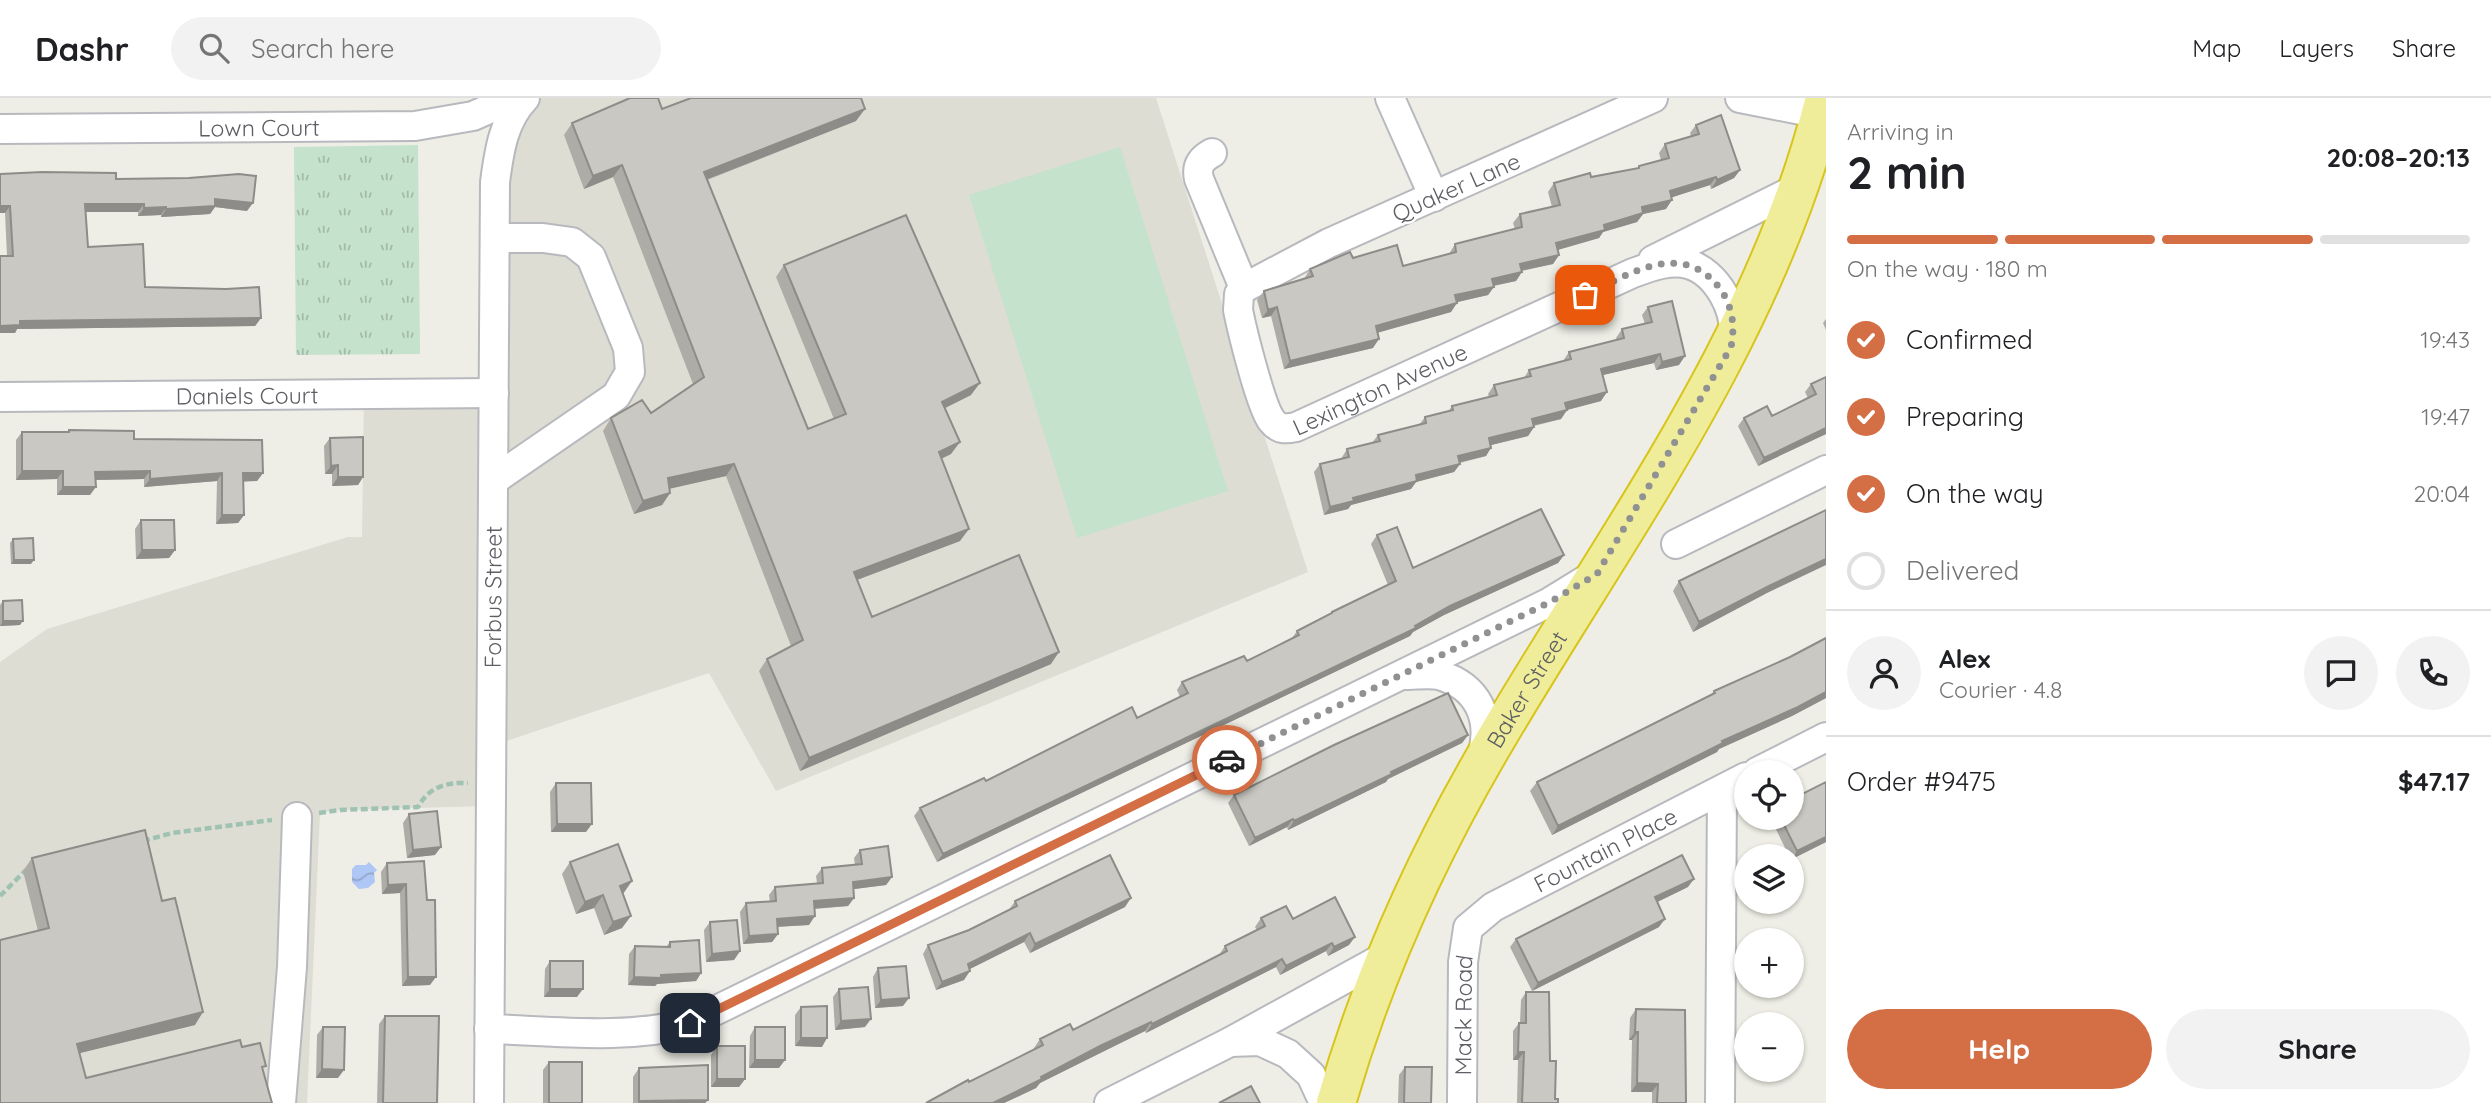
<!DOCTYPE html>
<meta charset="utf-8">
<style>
body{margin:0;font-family:Quicksand,sans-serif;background:#f2f2f2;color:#202124;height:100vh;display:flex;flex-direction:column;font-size:26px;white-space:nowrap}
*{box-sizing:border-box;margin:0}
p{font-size:23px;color:#757577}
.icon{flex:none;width:38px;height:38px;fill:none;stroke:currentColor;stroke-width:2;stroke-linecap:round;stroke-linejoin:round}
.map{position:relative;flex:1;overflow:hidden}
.side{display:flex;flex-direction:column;background:#fff;width:665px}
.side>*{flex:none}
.buttons{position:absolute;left:1734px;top:662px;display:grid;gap:14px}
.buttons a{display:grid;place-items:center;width:70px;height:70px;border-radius:50%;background:#fff;box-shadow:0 2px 5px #0004;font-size:35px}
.pin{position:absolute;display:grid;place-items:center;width:60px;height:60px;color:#fff;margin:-30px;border-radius:14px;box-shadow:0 4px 10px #0006}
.courier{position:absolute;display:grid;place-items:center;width:70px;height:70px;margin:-35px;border:5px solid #d46f45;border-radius:50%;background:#fff;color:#222;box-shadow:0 2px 9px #0007}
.headline em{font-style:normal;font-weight:700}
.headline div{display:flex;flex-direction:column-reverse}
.headline{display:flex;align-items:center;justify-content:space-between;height:119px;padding:0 21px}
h1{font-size:46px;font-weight:700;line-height:52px}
.bar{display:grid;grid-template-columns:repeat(4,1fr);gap:10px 7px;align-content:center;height:84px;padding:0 21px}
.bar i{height:9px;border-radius:5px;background:#e0e0e0}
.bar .selected{background:#d46f45}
.bar p{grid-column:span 4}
.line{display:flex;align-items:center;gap:18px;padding:0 21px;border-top:2px solid #e0e0e0}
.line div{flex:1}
.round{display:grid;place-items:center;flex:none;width:74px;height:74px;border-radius:37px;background:#f2f2f2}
ol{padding:0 21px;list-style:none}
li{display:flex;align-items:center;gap:21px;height:77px}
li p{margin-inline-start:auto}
li .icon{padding:7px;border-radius:50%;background:#d46f45;color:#fff;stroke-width:4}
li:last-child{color:#757577}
li i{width:38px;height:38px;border:4px solid #e0e0e0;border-radius:50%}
.cta{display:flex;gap:14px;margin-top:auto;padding:14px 21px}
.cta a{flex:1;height:80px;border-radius:42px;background:#d46f45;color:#fff;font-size:28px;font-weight:700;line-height:80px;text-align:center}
.cta a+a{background:#f2f2f2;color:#202124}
header{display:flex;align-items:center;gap:42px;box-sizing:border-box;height:98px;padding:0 35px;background:#fff;border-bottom:2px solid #e0e0e0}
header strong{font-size:33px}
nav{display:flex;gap:38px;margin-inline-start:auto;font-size:24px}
.search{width:490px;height:63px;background:#f2f2f2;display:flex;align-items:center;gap:18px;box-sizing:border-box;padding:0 24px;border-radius:38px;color:#757577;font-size:26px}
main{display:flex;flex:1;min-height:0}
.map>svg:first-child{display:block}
.education{fill:#ddddd4}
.green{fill:#c5e2cc}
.park{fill:url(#park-tufts)}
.water{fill:url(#water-waves)}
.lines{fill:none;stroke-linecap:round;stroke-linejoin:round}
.minor-casing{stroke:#b8b9be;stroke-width:32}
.highway-casing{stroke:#d8c51c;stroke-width:42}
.path{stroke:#9fc2b1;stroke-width:4.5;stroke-dasharray:7 3.5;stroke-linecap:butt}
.minor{stroke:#fff;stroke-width:28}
.highway{stroke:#f0ed9a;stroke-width:38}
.wall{fill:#adaca7}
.shaded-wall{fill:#8d8c88}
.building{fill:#c9c8c2;stroke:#8d8c88;stroke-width:2}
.done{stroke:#909192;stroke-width:7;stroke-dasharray:0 12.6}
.route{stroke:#d46f45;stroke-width:9}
.labels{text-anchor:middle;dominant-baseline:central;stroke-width:5;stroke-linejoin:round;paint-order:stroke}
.street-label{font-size:23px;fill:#5d5f64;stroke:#fff}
</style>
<header>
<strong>Dashr</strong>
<div class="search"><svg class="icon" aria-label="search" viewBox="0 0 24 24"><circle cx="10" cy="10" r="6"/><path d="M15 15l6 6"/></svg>Search here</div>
<nav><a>Map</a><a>Layers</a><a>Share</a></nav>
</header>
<main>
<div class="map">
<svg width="1826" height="1005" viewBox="0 0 1826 1005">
<defs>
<pattern id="park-tufts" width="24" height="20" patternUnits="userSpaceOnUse" patternTransform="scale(1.75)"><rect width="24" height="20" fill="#c5e2cc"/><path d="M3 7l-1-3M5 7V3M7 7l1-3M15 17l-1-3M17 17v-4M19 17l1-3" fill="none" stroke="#a3baa9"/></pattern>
<pattern id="water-waves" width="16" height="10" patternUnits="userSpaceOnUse" patternTransform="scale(1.75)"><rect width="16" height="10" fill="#afc7f5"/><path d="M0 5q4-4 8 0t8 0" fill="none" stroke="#92a5ca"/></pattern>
</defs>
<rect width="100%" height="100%" fill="#eeeee6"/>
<path class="education" d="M525 0H1156L1308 474 776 693 709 575 492 648 491 708 340 712 320 715 307 1005H0V564L47 531 348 439H362L364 296 494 295 495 84Z"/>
<path class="green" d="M1120 49 1228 393 1077 440 969 97Z"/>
<path class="park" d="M418 47 420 256 296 257 294 49Z"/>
<path class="water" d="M369 764 377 772 374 775 375 784 368 790 359 791 352 784V771L356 767H366Z"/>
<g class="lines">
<defs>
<g id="minor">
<path d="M1390 0 1434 99"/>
<path id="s1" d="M1653 0 1329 145 1244 190 1239 196 1238 212C1242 232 1261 310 1272 323 1279 332 1286 331 1296 329L1633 175C1650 169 1670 161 1688 166 1717 174 1738 213 1733 242"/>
<path d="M1740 0 1826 17"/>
<path id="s2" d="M0 31 415 28 473 18 514 0"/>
<path d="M1212 55C1201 61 1196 68 1199 81L1244 190"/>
<path d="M1653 162 1800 89"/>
<path id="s3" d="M0 299 494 295"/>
<path d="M494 382 616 298 630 274 628 250 591 159 572 144 543 140H496"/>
<path d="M1676 446 1826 372"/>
<path d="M1406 577C1416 577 1429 575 1439 577 1478 588 1493 621 1482 658"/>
<path d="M1757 674 1826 639"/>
<path d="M489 931C555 933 626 942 690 925L1550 504 1594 477"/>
<path d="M1230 944 1260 943 1288 956 1311 977 1324 1005"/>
<path d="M281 1005 292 869 297 719"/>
<path id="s4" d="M489 1005 495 84C499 54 503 23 525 0"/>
<path d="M1109 1005 1230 944 1386 858"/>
<path id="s5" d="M1462 1005 1463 864 1468 830 1493 809 1746 679"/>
<path d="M1720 1005 1722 692"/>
</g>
<g id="highway">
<path id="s6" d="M1336 1005C1373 876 1428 755 1497 639 1619 432 1767 237 1825 0"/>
</g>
</defs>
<use href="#minor" class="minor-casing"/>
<use href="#highway" class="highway-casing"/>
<path class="path" d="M319 715 340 712 418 709C429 689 446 684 468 685
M143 743 172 735 272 722
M0 798 26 772"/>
<use href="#minor" class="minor"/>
<use href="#highway" class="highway"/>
</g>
<path class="wall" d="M662 11 856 23 707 82 808 331 834 321 776 179 784 167 971 297 945 310 951 356 941 361 960 443 857 482 872 519 1051 566 800 673 759 573 767 561 791 548 726 378 670 390V395L662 407 634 416 603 333 611 320 651 315 693 286 613 79 584 91 564 37 572 25Z
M1696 27 1740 72 1734 80 1711 91 1710 87 1671 99 1666 111 1643 116 1637 124 1603 134 1599 140 1558 152 1559 157 1553 166 1522 173 1516 183 1494 188 1488 197 1457 204 1451 214 1377 235 1373 250 1284 271 1271 218 1262 220 1257 202 1264 193 1304 181 1310 171 1353 160 1403 168 1449 156 1455 146 1515 131 1513 125 1520 116 1552 109 1548 94 1554 85 1637 71 1639 68 1661 62 1659 55 1665 46 1691 38 1690 35Z
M0 76 116 81 247 113 215 109 210 116 161 119V117L138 118V114H86L88 149 145 189 261 220 255 228 17 231 15 235H0V158H7L5 115H0Z
M1648 209 1679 267 1656 272 1654 265 1602 277 1601 303 1567 312 1561 321 1534 328V329L1528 338 1491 347 1486 358 1460 365V366L1454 374 1416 384 1411 391 1351 407 1348 411 1324 417 1314 374 1320 366 1341 361 1347 351 1372 345 1378 337 1419 327 1425 319 1448 314 1452 308 1489 299 1488 296 1494 287 1524 280 1529 272 1563 263 1569 254 1617 242 1616 240 1622 231 1645 226 1642 217Z
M1826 221V232L1823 225Z
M1826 279V336L1758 368 1738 328 1744 320 1772 318 1808 300 1805 294 1811 286Z
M69 332 134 341 263 375 257 383H243L244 417 238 425 216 426 217 383 144 389V381L96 382 90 397H57V381L16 382V342L22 334H67Z
M330 340 363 379 358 387 332 388V376H325L324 348Z
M141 422 175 452 169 460 136 461 135 431Z
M1377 437 1413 470 1564 457 1558 465 1444 517 1413 534 1410 538 937 764 914 718 920 710 1137 620 1180 599 1177 592 1182 584 1247 563 1292 540 1297 533 1330 517 1332 514 1388 487 1371 446Z
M13 441 31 466H11L10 445Z
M1679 483 1765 496 1693 534 1673 493Z
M3 503 20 527 0 528V507Z
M1826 540V600L1792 618 1719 651 1717 654 1552 737 1530 693 1537 684 1711 597 1714 593 1790 559Z
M1468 637 1462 645 1388 681 1386 684 1288 732 1287 729 1249 748 1228 705 1234 697Z
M1826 684V744L1792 761V758H1789L1770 719H1792Z
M556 685 586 734H551L550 694Z
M409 716 435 757 407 760 403 725Z
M860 752 892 779 886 787 853 791 854 800 848 808 815 811 809 827 777 829 778 836 772 844 743 846 740 814 746 805 770 804 769 797 775 789 817 785 816 778 822 770 855 767 854 760Z
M32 760 162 803 195 927 79 955 86 980 242 949 263 973 0 1005 38 833 23 773Z
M424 763 430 887 402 888 400 795 382 796 381 774 387 765Z
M570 764 623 796 622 830 604 837 594 810 576 816 562 776Z
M1688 789 1657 804 1659 829 1532 893 1510 849 1516 841Z
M1015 803 1125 809 1030 855 1024 844 969 871 964 882 936 892 923 856 928 847 969 832 1009 812Z
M1261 820 1293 821 1349 847 1328 858 1326 853 1280 877 1276 869 1146 935 1145 933 1095 957 1040 985 1036 990 1004 1005H926L1035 951 1034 950 1040 941 1073 932 1219 857 1225 848 1257 832 1255 829Z
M710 824 740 853 734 862 706 864 704 832Z
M670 844 701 875 696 883 657 886 655 888 628 887 629 856 635 848 666 849Z
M550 863 577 899H544L545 871Z
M878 870 903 908 875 910 873 879Z
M839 891 865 929 835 932 833 899Z
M1526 894 1550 963 1555 1001 1558 1005H1517L1518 962H1513V933L1519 925H1520L1521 902Z
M801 909 822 949 795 948V917Z
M1636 911 1686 1005H1652V994H1631L1632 942H1629L1630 920Z
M385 918 437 1005H377L379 926Z
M323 929 338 980H316L317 937Z
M755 929 779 970H749L750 938Z
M717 948 745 981 739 989H711V957Z
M549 964 582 1005H543V972Z
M1405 969 1431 1005H1398L1399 977Z
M639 970 708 1002 705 1005H633V979Z"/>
<path class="shaded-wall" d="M865 11 856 23 695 86 704 74Z
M622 67 613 79 584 91 593 78Z
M1740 72 1734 80 1711 91 1717 82Z
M1716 79 1710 87 1664 102 1670 93Z
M215 101 253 105 247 113 215 109 210 116 161 119 166 111Z
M1672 102 1666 111 1643 116 1637 124 1603 134 1599 140 1550 154 1556 145 1604 127 1642 109Z
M85 106H144L138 114H80Z
M0 108H10L5 115H0Z
M166 109 161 117 138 118 144 110Z
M1559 157 1553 166 1514 174 1520 166Z
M1522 174 1516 183 1486 189 1492 181Z
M1494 189 1488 197 1449 206 1455 197Z
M1457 205 1451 214 1369 237 1376 228Z
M1277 209 1271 218 1262 220 1268 212Z
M261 220 255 228 17 231 15 235H0V228L20 223Z
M1379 241 1373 250 1284 271 1290 263Z
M1660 256 1654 265 1595 279 1601 271Z
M1685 258 1679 267 1656 272 1662 264Z
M980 285 971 297 933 316 942 304Z
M1607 294 1601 303 1559 314 1565 305Z
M1567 312 1561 321 1526 329 1532 321Z
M1534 329 1528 338 1483 349 1489 340Z
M1826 330V336L1758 368 1764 360Z
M960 344 951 356 930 366 939 354Z
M1491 350 1486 358 1452 366 1458 358Z
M734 366 726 378 660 393 668 380Z
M1460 366 1454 374 1416 384 1411 391 1351 407 1348 411 1324 417 1330 409 1353 400 1416 377Z
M338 367 332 376H325L331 368Z
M22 373H63L57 381 16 382Z
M150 373 144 381 90 382 95 374Z
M222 375 217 383 144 389 150 381Z
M243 375H263L257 383 237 384Z
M338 379H363L358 387 332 388Z
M63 389H96L90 397H57Z
M670 395 662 407 634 416 643 403Z
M222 417H244L238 425 216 426Z
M969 431 960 443 846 486 854 474Z
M142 452H175L169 460 136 461Z
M1564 457 1558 465 1444 517 1413 534 1410 538 937 764 943 756 1415 528 1450 508Z
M1826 461V467L1765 496 1693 534 1699 524 1771 487Z
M14 462H34L31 466H11Z
M3 523H23L20 527 0 528Z
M1059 554 1051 566 800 673 809 660Z
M1826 594V600L1792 618 1719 651 1717 654 1552 737 1558 728 1722 643Z
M1468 637 1462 645 1388 681 1386 684 1288 732 1294 723 1391 674Z
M1293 721 1287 729 1249 748 1255 740Z
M557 726H592L586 734H551Z
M1826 739V744L1792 761 1797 753Z
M441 749 435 757 407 760 413 752Z
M892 779 886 787 847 792 853 784Z
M1694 781 1688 789 1649 808 1655 799Z
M632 783 623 796 620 788Z
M406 786 400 795 382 796 388 787Z
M603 797 594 810 576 816 585 804Z
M854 800 848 808 808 811 814 803Z
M1131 800 1125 809 1030 855 1035 846Z
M631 818 622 830 604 837 613 824Z
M815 818 809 827 771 829 777 821Z
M1665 821 1659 829 1532 893 1538 885Z
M1030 835 1024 844 962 875 968 866Z
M778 836 772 844 743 846 749 838Z
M1355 839 1349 847 1328 858 1334 849Z
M1332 845 1326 853 1280 877 1286 868Z
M740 853 734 862 706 864 712 856Z
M1282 861 1276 869 1146 935 1152 926Z
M970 873 964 882 936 892 942 884Z
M701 875 696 883 657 886 655 888 628 887 634 879Z
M408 879H436L430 887 402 888Z
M550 891H583L577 899H544Z
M909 900 903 908 875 910 881 902Z
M203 914 195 927 68 958 77 946Z
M871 921 865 929 835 932 841 923Z
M1151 924 1145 933 1040 985 1036 990 1004 1005H993L1100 948Z
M1635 934H1638L1632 942H1629Z
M801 940H827L822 949 795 948Z
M1518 954H1524L1518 962H1513Z
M755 962H785L779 970H749Z
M322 971 344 972 338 980H316Z
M717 981H745L739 989H711Z
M1637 985 1658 986 1652 994H1631Z
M708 1002 705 1005H638L639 1003Z"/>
<path class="building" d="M630 0H658L662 11 691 0H861L865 11 704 74 808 331 846 316 784 167 906 117 980 285 942 304 960 344 939 354 969 431 854 474 872 519 1019 457 1059 554 809 660 767 561 803 542 734 366 668 380 670 395 643 403 611 320 642 302 651 315 704 279 622 67 593 78 572 25Z
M1721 17 1740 72 1717 82 1716 79 1670 93 1672 102 1642 109 1643 115 1604 127 1605 132 1556 145 1559 157 1520 166 1522 174 1492 181 1494 189 1455 197 1457 205 1376 228 1379 241 1290 263 1277 209 1268 212 1264 193 1313 178 1310 171 1350 154 1353 160 1397 147 1403 168 1456 154 1455 146 1522 129 1520 116 1560 107 1554 85 1590 75 1591 79 1639 70V68L1669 60 1665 46 1699 36 1696 27Z
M42 74 116 75V81L189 80 239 76 256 78 253 105 215 101V108L166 111V109L144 110V106H85L88 149 143 146 145 189 226 191 259 189 261 220 20 223V227L0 228V158H13L10 108H0V76Z
M1672 203 1685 258 1662 264 1660 256 1601 271 1607 294 1565 305 1567 312 1532 321 1534 329 1489 340 1491 350 1458 358 1460 366 1416 377 1417 383 1353 400 1354 403 1330 409 1320 366 1349 359 1347 351 1380 343 1378 337 1426 325 1425 319 1453 312 1452 308 1497 297 1494 287 1531 278 1529 272 1571 261 1569 254 1624 240 1622 231 1652 224 1648 209Z
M1826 279V330L1764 360 1744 320 1767 308 1772 318 1816 296 1811 286Z
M69 332 134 333V341L262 342 263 375H243L244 417H222V375L150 381V373L95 374 96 389H63V373H22V334H69Z
M363 339V379H338V367L331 368 330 340Z
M1541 411 1564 457 1450 508 1415 528 1416 530 943 756 920 710 984 680 986 683 1132 609 1137 620 1188 595 1182 584 1244 558 1247 563 1299 537 1297 533 1332 515V514L1396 483 1377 437 1397 429 1413 470Z
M1826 412V461L1771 487 1699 524 1679 483Z
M141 422H174L175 452H142Z
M33 440 34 462H14L13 441Z
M22 502 23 523H3V503Z
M1826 540V594L1798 609 1722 643 1723 645 1558 728 1537 684 1715 595 1714 593 1790 559Z
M1448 595 1468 637 1391 674 1392 676 1294 723 1293 721 1255 740 1234 697 1334 647Z
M1826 684V739L1797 753 1780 719H1792V701Z
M556 685H591L592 726H557Z
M437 713 441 749 413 752 409 716Z
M145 732 162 803 175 800 203 914 77 946 86 980 240 942 242 949 260 945 266 968 262 969 272 1005H0V842L49 830 32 760Z
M618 746 632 783 620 788 631 818 613 824 603 797 585 804 570 764Z
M888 748 892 779 853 784 854 800 814 803 815 818 777 821 778 836 749 838 746 805 776 803 775 789 823 785 822 770 862 766 860 752Z
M1110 757 1131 800 1035 846 1030 835 968 866 970 873 942 884 928 847 969 832 1017 808 1015 803Z
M1682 757 1694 781 1655 799 1665 821 1538 885 1516 841Z
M424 763 427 802H435L436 879H408L406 786 388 787 387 765Z
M1335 799 1355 839 1334 849 1332 845 1286 868 1282 861 1152 926 1151 924 1100 948 1041 979 1042 981 993 1005H926L968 982 969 984 1043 947 1040 941 1070 926 1073 932 1227 853 1225 848 1265 828 1261 820 1286 808 1293 821Z
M737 822 740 853 712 856 710 824Z
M699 842 701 875 661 877V880L634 879 635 848 670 849V844Z
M550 863H583V891H550Z
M906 868 909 900 881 902 878 870Z
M868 889 871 921 841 923 839 891Z
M1526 894H1549L1550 963H1556L1555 1001H1558V1005H1522L1524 954H1518L1519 925H1526Z
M827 908V940H801V909Z
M1636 911 1685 912 1686 1005H1657L1658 986 1637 985 1638 934H1635Z
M385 918H439L437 1005H383Z
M323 929H345L344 972 322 971Z
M755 929H785V962H755Z
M717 948H745V981H717Z
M549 964H582V1005H549Z
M708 967V1002L639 1003V970Z
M1405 969H1432L1431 1005H1404Z
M1251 988 1260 1005H1219Z"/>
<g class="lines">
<path class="done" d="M1227 662 1550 504 1597 476 1731 249C1735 229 1733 210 1721 192 1683 140 1630 176 1585 197"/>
<path class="route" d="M690 925 1227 662"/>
</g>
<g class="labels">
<g class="street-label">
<text stroke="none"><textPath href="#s2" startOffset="259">Lown Court</textPath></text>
<text transform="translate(1456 89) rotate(-24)">Quaker Lane</text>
<text stroke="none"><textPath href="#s1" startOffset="710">Lexington Avenue</textPath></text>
<text stroke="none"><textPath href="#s3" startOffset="247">Daniels Court</textPath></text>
<text stroke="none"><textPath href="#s4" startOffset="506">Forbus Street</textPath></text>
<text stroke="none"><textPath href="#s6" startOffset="457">Baker Street</textPath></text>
<text stroke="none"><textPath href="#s5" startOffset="334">Fountain Place</textPath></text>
<text stroke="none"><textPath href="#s5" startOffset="88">Mack Road</textPath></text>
</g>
</g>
</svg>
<div class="buttons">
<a><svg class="icon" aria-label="locate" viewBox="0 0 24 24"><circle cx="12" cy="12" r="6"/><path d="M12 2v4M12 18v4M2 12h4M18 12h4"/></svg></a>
<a><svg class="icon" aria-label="layers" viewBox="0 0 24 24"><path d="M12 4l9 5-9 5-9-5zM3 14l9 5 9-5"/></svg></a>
<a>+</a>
<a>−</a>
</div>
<div class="pin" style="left:1585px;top:197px;background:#ea580c"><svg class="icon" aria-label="bag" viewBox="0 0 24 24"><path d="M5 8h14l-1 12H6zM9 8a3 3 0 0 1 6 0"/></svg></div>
<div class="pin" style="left:690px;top:925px;background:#1f2937"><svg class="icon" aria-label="home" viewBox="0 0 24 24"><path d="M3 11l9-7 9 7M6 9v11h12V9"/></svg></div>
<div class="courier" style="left:1227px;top:662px"><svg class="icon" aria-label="car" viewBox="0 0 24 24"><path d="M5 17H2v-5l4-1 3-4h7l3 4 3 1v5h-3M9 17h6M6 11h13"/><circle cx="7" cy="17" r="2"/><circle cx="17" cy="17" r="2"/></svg></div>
</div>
<section class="side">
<div class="headline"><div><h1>2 min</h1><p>Arriving in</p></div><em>20:08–20:13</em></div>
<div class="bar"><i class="selected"></i><i class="selected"></i><i class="selected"></i><i></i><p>On the way · 180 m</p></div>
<ol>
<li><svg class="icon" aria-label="check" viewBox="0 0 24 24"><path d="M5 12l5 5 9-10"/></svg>Confirmed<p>19:43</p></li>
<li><svg class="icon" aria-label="check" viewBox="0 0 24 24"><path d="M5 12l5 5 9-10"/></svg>Preparing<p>19:47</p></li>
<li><svg class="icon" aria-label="check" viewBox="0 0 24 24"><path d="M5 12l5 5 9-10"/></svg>On the way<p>20:04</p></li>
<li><i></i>Delivered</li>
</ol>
<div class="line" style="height:126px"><a class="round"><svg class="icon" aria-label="person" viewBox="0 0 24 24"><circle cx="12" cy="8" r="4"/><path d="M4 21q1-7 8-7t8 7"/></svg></a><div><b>Alex</b><p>Courier · 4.8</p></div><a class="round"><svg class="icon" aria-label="chat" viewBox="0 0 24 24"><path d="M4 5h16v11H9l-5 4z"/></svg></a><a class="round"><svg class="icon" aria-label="phone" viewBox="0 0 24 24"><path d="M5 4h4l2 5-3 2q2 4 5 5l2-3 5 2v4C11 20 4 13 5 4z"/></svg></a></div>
<div class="line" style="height:91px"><div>Order #9475</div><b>$47.17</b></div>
<div class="cta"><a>Help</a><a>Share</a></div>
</section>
</main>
